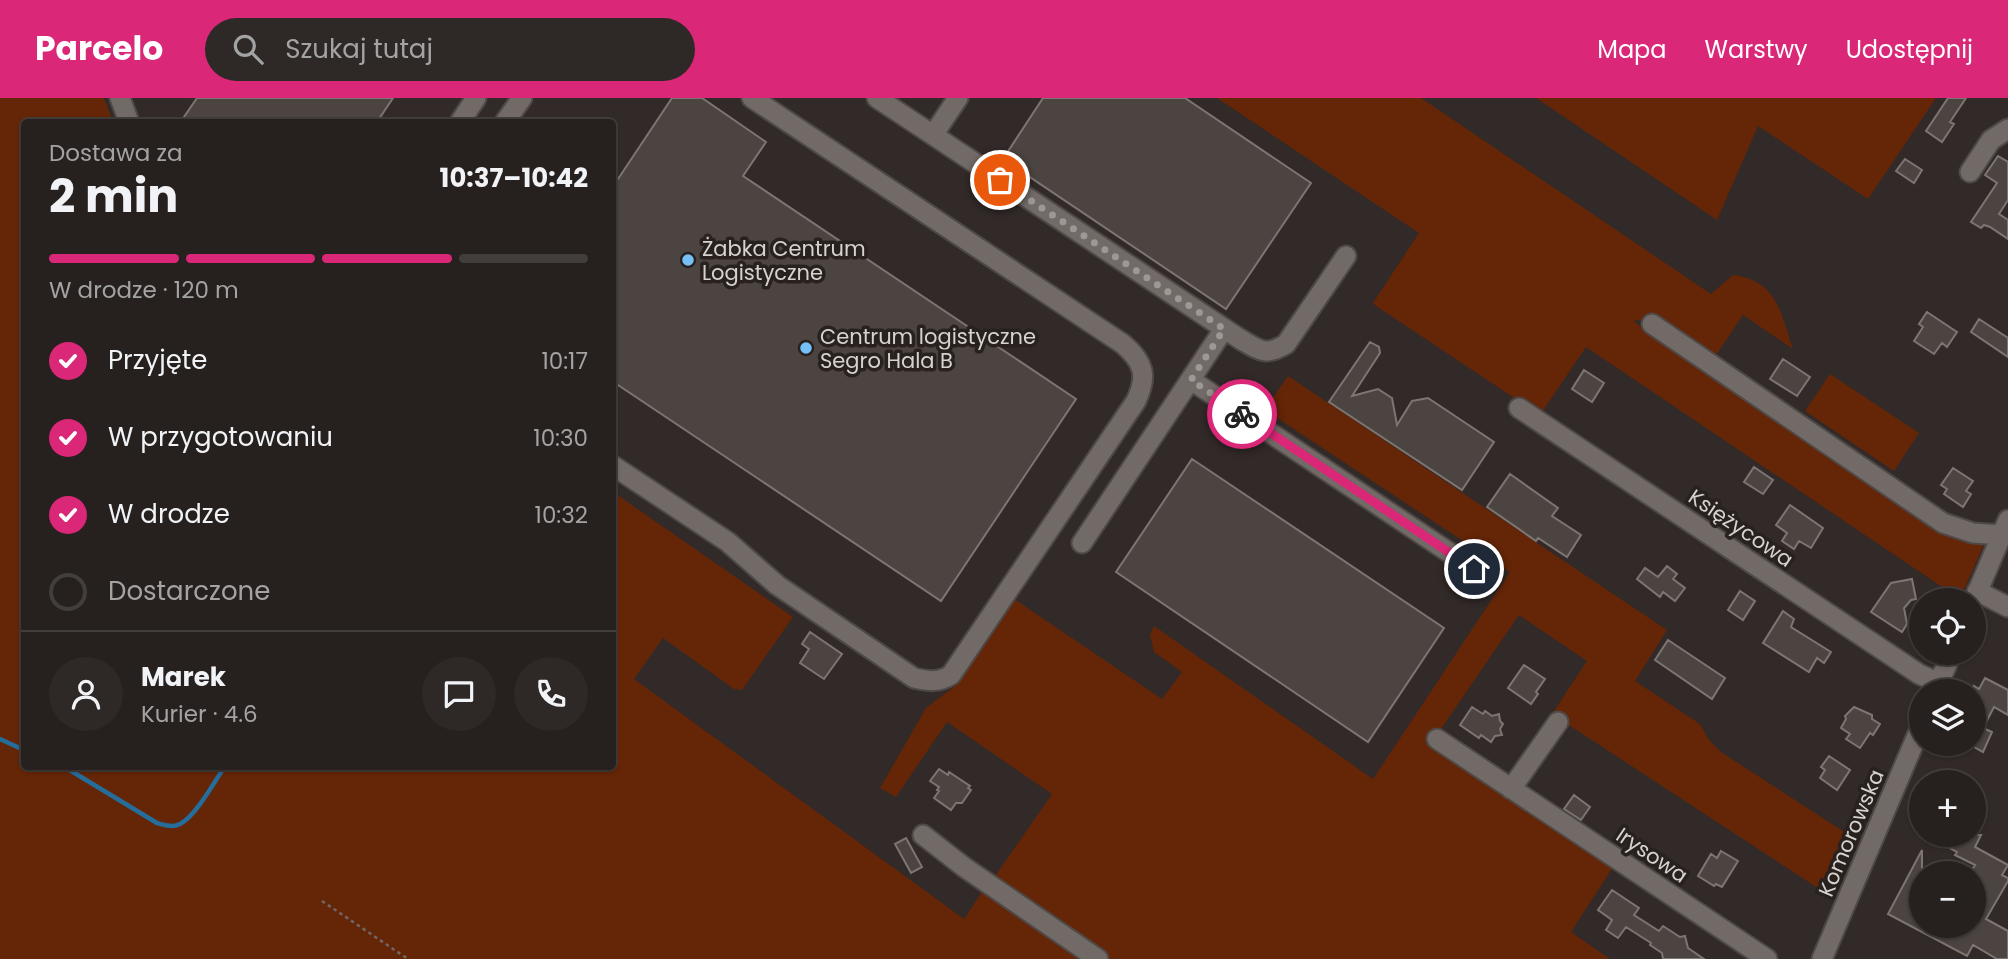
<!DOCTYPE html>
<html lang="pl">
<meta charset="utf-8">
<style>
body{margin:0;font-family:Poppins,sans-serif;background:#2e2827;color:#f1f3f6;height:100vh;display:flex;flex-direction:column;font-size:26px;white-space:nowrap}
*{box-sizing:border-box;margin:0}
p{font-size:23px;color:#a4a3a4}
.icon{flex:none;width:38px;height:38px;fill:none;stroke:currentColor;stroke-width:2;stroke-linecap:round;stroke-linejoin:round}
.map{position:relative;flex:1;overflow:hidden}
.details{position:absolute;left:21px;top:21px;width:595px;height:651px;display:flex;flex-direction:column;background:#26201e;border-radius:7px;box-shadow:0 2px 5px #0004,0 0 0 2px #423e3c}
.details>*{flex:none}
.tools{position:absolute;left:1909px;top:490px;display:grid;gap:14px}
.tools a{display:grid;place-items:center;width:77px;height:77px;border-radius:50%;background:#26201e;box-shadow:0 2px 5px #0004,0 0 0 2px #423e3c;font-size:35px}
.pin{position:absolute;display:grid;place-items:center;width:60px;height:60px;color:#fff;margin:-30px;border:4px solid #fff;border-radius:50%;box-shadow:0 2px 7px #0007}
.courier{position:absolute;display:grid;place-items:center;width:70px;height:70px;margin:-35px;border:5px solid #db2777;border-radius:50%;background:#fff;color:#222;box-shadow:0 2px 9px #0007}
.summary em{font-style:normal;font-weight:700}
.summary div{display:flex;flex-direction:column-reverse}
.summary{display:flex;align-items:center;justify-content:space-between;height:119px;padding:0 28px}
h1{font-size:46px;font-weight:700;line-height:52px}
.bar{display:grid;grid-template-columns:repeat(4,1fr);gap:10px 7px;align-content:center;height:84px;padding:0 28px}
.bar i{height:9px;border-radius:5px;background:#423e3c}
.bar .selected{background:#db2777}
.bar p{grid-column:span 4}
.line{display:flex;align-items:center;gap:18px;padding:0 28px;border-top:2px solid #423e3c}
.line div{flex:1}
.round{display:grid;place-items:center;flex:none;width:74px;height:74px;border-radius:37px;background:#2e2827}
ol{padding:0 28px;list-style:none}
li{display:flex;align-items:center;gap:21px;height:77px}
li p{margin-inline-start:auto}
li .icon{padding:7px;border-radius:50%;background:#db2777;color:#fff;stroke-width:4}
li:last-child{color:#a4a3a4}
li i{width:38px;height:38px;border:4px solid #423e3c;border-radius:50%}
header{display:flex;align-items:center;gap:42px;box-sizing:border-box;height:98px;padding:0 35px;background:#db2777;color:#fff}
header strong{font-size:33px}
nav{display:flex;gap:38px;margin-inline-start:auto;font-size:24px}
.search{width:490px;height:63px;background:#2e2827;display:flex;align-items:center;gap:18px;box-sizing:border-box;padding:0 24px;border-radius:38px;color:#a4a3a4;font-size:26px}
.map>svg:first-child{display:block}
.green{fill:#652507}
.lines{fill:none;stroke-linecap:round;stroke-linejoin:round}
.stream{stroke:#256d9b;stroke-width:4.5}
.building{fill:#4c4441;stroke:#7d7572;stroke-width:2}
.minor-casing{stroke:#4e4846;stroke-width:23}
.path{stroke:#6f6866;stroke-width:2.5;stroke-dasharray:3.5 3.5;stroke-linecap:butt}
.minor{stroke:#726a66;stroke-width:19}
.done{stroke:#9d9795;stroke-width:7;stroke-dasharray:0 12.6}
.route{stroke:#db2777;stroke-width:9}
.poi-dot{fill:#75c0f6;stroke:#28211e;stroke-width:2.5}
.labels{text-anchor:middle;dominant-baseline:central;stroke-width:7;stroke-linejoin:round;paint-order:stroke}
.poi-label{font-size:21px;fill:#d7d2d0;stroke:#28211e;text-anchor:start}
.street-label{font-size:21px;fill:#d7d2d0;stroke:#28211e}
</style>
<header>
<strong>Parcelo</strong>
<div class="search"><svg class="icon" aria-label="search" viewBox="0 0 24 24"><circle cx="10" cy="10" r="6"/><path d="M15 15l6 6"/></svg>Szukaj tutaj</div>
<nav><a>Mapa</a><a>Warstwy</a><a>Udostępnij</a></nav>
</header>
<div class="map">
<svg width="2008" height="861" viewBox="0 0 2008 861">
<rect width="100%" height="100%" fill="#322a28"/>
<path class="green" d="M0 0H104L113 24H24V668H612L613 394 793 519 742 592 734 591 663 540 634 581 964 821 986 788 1092 861H0Z
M1217 0H1421L1711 196 1733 177C1778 183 1780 214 1793 251L1743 217 1712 263 1648 221 1633 223 1899 400 1985 444 1960 501 1586 249 1540 317 1376 208 1373 205 1419 135Z
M1536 0H1936L1868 101 1758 28 1717 122Z
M1830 276 1919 335 1894 373 1805 313Z
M1288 278 1667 532 1635 583 1700 626 1709 642 1721 654 1858 743 1833 800 1552 616 1587 563 1519 517 1430 647 1613 769 1571 834 1610 861H1103L991 784 1052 696 947 624 896 699 880 690 926 610 955 588 1014 501 1162 601 1182 574 1154 554 1150 537 1154 528 1373 681 1510 474 1265 312Z"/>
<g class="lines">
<path class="stream" d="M0 641 24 652
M63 668 157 725C164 727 173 730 180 726 195 719 215 683 225 668"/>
</g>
<path class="building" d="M197 0H393L377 24H193L184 19Z
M672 0H702L766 44 743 78 1076 301 941 503 612 283V90Z
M1043 0H1185L1311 85 1226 211 1003 61Z
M1948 0H1966L1950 24 1954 26 1942 44 1926 33Z
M1998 58 2008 64V102L1999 116 2008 122V141L1990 129 1984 127 1981 130 1971 124 1997 85 1985 77Z
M1905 61 1922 72 1914 85 1896 73Z
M1927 214 1957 234 1947 249 1942 245 1934 256 1914 243 1923 229 1919 226Z
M1979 221 2008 240V259L1971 234Z
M1370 244 1379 249 1380 255 1352 298 1378 291 1392 300 1397 327 1412 303 1428 300 1494 344 1462 392 1329 304Z
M1783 261 1810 279 1797 298 1770 281Z
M1584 272 1604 285 1592 304 1572 291Z
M1192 361 1444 530 1368 644 1116 474Z
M1754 369 1773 382 1763 396 1744 384Z
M1953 370 1973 383 1966 393 1971 396 1963 409 1944 396 1947 391 1941 387Z
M1510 376 1558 410 1552 418 1581 437 1567 459 1538 440 1536 443 1487 409Z
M1790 407 1823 430 1811 450 1799 443 1794 451 1782 443 1787 435 1776 427Z
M1667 468 1677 476 1673 481 1685 490 1675 503 1663 494 1660 499 1637 481 1645 470 1658 479Z
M1912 481 1916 501 1911 502 1904 510 1907 526 1902 534 1871 514 1891 485Z
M1740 493 1755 503 1743 522 1728 512Z
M1783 513 1794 521 1791 529 1831 554 1824 565 1817 560 1809 574 1763 545Z
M810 534 842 556 824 581 800 565 809 551 802 546Z
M1668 542 1725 580 1712 601 1655 562Z
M1524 567 1545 581 1536 594 1538 596 1531 606 1508 590Z
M1985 580 2008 592V617L1994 609 1983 630 1992 634 1983 654 1974 649V588L1979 591Z
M1472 609 1483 616 1485 613 1492 618 1499 616 1500 623 1503 626 1500 631 1502 637 1495 638 1491 644 1481 637 1479 640 1460 627Z
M1854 609 1872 617V621L1880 626 1873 637 1870 635 1860 650 1846 641 1850 636 1841 630 1846 621 1845 618Z
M1829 658 1850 672 1837 692 1820 680 1825 672 1821 669Z
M939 671 948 677 949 674 970 688 968 690 971 692 962 705H956L951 712 934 700 939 693 937 692 939 689 930 683Z
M1574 697 1590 709 1581 722 1564 711Z
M1952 737H1981L1975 749 2008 767 2002 777 2008 780V783L1986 821 2008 833V861H1997L1973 847 1967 858 1888 816 1922 752V828H1974V775H1970L1975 767 1955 757 1957 754 1946 748Z
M906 740 922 769 911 775 895 746Z
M1721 753 1738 763 1722 789 1716 786 1714 788 1698 778 1711 756 1717 760Z
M1612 792 1639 810 1634 817 1659 833 1663 828 1680 839 1685 838 1688 850 1704 861H1663L1662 855 1650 847 1651 845 1626 829 1618 840 1606 832 1612 822 1598 812Z"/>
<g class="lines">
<defs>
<path id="minor" d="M120 0 129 24
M877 0 933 37 958 0
M460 24 476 0
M505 24 522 0
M933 37 1240 241C1259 252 1265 259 1286 246L1346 158
M1970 74 1991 42 2008 31
M1652 226 1943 425 1973 435 2002 437
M1191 282 1474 471
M1519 310 1919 576 1939 585
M612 367 728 444 777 487 914 580C929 583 938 585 951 577L1136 303C1148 278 1144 264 1123 246L752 0
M1082 445 1224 231
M1977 493 2008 509
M1974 502 2008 422
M1935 593 1952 555
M1437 641 1767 861
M1511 691 1558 624
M923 737 964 769 1098 861
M1822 861 1922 626"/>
</defs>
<use href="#minor" class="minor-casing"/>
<path class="path" d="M322 803 408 861"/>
<use href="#minor" class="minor"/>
</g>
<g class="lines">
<path class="done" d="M1000 82 1224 231 1191 282 1242 316"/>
<path class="route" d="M1242 316 1474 471"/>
</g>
<g class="poi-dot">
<circle cx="688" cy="162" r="7"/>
<circle cx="806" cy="250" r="7"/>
</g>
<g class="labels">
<g class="poi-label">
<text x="702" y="150">Żabka Centrum<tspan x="702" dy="24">Logistyczne</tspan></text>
<text x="820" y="238">Centrum logistyczne<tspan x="820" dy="24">Segro Hala B</tspan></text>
</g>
<g class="street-label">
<text transform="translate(1741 430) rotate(34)">Księżycowa</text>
<text transform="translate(1851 735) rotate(-67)">Komorowska</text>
<text transform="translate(1652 757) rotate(34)">Irysowa</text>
</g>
</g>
</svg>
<div class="tools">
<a><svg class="icon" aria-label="locate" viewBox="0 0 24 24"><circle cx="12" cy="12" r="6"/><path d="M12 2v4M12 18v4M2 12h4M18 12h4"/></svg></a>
<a><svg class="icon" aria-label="layers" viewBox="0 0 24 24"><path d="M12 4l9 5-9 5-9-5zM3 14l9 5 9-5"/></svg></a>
<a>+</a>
<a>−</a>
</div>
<div class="pin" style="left:1000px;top:82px;background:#ea580c"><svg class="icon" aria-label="bag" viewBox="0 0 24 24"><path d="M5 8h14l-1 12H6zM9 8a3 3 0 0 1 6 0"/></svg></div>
<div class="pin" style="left:1474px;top:471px;background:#1f2937"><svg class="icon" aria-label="home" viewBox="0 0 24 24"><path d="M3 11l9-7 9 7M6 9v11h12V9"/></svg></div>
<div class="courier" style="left:1242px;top:316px"><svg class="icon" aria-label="bike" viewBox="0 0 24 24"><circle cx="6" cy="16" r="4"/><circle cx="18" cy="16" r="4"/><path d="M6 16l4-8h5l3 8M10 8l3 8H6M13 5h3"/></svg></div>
<section class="details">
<div class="summary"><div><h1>2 min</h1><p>Dostawa za</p></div><em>10:37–10:42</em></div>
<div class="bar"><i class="selected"></i><i class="selected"></i><i class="selected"></i><i></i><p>W drodze · 120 m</p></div>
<ol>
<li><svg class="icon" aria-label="check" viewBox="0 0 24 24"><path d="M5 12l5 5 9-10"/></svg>Przyjęte<p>10:17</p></li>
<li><svg class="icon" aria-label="check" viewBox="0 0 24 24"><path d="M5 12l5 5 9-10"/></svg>W przygotowaniu<p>10:30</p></li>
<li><svg class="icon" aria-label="check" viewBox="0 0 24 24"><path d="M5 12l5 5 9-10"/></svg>W drodze<p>10:32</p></li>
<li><i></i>Dostarczone</li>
</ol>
<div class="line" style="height:126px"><a class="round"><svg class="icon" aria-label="person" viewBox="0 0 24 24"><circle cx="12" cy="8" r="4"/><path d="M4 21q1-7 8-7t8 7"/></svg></a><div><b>Marek</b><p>Kurier · 4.6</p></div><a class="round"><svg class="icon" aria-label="chat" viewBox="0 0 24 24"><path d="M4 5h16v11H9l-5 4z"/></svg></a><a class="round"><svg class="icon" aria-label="phone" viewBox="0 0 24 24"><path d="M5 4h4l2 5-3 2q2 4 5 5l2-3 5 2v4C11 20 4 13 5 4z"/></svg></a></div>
</section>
</div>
